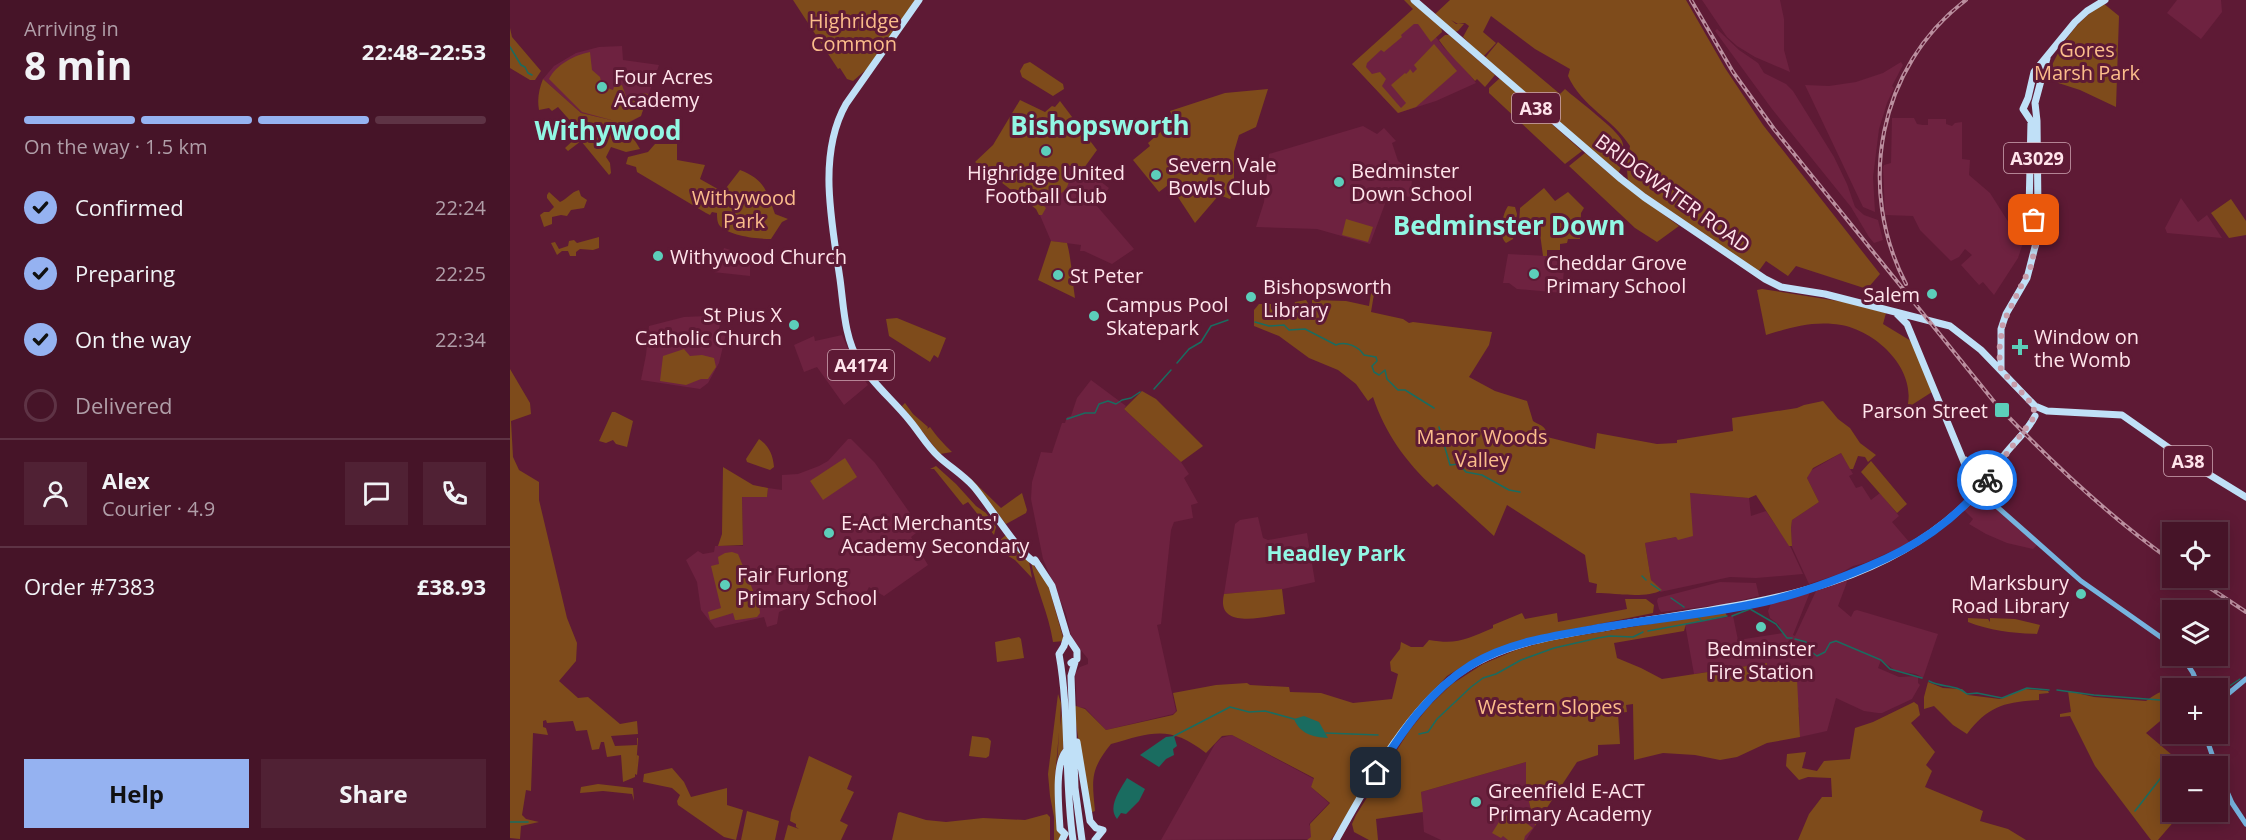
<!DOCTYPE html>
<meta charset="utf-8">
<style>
body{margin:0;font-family:"Open Sans",sans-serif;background:#502134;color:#f1f3f6;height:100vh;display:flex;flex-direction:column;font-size:22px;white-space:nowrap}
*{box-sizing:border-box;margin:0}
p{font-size:20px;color:#b09ea8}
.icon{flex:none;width:33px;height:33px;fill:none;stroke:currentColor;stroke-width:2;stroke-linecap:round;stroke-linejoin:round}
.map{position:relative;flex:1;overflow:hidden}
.side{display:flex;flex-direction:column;background:#461428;width:510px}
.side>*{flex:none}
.controls{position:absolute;left:1652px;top:522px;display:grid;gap:12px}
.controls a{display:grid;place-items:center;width:66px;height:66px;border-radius:0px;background:#461428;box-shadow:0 3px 15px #0003,0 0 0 2px #5e3345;font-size:30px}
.pin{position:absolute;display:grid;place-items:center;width:51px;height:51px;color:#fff;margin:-26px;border-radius:12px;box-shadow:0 3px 9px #0006}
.courier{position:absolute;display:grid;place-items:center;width:60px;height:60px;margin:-30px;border:4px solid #1a73e8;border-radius:50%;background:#fff;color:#222;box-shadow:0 2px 8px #0007}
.head em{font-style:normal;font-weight:700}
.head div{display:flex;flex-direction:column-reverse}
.head{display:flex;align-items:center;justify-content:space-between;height:102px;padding:0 24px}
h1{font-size:39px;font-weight:700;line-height:45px}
.bar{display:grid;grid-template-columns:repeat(4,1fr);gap:9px 6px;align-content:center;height:72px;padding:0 24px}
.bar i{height:8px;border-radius:4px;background:#5e3345}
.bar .current{background:#95b2f1}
.bar p{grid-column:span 4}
.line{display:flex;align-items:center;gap:15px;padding:0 24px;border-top:2px solid #5e3345}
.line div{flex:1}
.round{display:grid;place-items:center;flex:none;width:63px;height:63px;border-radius:0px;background:#502134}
ol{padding:0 24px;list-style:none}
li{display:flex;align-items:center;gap:18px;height:66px}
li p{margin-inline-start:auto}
li .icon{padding:6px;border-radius:50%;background:#95b2f1;color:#111;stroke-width:4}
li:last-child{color:#b09ea8}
li i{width:33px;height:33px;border:3px solid #5e3345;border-radius:50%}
.cta{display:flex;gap:12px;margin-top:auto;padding:12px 24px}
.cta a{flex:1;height:69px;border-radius:0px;background:#95b2f1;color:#111;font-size:24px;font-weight:700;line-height:69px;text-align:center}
.cta a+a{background:#502134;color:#f1f3f6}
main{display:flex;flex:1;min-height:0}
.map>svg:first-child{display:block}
.built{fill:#6e2240}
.green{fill:#7e4b1b}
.water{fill:#1a6c60}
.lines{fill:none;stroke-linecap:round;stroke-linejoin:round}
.stream{stroke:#1a6c60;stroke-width:1.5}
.secondary{stroke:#77b4df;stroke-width:5}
.trunk{stroke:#c0e0f7;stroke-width:7}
.rail-casing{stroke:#bb8f9f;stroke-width:4}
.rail{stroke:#5e1a35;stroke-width:1.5;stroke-dasharray:4.5;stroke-linecap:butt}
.done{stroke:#c79dab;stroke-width:6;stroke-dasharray:0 10.8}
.route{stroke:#1a73e8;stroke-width:8}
.poi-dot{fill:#5cceba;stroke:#5e1a35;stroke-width:2}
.labels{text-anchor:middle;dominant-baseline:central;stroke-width:6;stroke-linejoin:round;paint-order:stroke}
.shield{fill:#5e1a35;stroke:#cfa7b4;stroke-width:1.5}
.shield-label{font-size:18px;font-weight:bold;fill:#ffe4eb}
.park-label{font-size:20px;fill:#fbbd8b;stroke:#5e1a35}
.poi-label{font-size:20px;fill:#ffe4eb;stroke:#5e1a35;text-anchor:start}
.street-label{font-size:20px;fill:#ffe4eb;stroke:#5e1a35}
.neighbourhood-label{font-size:21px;font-weight:bold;fill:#92f7e4;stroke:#5e1a35}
.district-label{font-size:26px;font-weight:bold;fill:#92f7e4;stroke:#5e1a35}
</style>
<main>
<section class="side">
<div class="head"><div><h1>8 min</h1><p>Arriving in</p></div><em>22:48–22:53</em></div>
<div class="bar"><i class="current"></i><i class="current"></i><i class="current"></i><i></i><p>On the way · 1.5 km</p></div>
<ol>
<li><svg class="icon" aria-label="check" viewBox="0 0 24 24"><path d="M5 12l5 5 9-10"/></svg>Confirmed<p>22:24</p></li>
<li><svg class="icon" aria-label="check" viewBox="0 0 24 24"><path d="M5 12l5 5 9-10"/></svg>Preparing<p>22:25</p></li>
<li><svg class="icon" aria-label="check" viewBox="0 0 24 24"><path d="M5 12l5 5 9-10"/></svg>On the way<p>22:34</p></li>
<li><i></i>Delivered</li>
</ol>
<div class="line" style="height:108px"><a class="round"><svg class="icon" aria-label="person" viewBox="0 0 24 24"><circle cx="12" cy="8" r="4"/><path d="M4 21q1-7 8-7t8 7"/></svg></a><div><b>Alex</b><p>Courier · 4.9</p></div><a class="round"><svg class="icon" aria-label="chat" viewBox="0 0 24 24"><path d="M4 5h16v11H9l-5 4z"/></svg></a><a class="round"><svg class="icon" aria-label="phone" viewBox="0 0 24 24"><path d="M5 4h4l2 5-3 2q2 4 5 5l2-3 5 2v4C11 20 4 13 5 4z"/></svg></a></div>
<div class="line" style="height:78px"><div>Order #7383</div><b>£38.93</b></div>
<div class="cta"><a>Help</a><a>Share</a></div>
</section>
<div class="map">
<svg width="1736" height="840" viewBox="0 0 1736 840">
<rect width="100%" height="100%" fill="#5e1a35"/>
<path class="built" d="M1192 0H1270L1274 19V50L1280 72 1245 57 1227 46 1217 37Z
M1667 0H1711L1712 12 1691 39 1657 13Z
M911 17 934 48 948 60 966 83 926 101 888 113 842 64Z
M1207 29 1229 50 1248 63 1254 73 1276 84 1283 91 1324 157 1337 184 1345 207 1354 215 1368 220 1373 240 1364 243 1359 237 1341 207 1262 109 1205 31Z
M112 46 113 60 149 65 131 116 117 124 71 113 33 79 44 66 66 53 89 47Z
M1391 62 1393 65 1382 86 1384 88 1377 103 1369 129 1363 177 1365 212 1353 207 1295 85 1319 86 1346 82 1373 73Z
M1382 118H1404L1407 124 1413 125H1418V119H1436V124L1442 126 1445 123 1452 122V159L1460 160 1459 175 1480 193 1499 223 1514 240 1508 258 1484 295 1473 282 1469 285 1451 265 1462 255 1455 249 1449 257 1441 261 1410 230 1403 216 1375 215 1373 167 1374 165 1381 163Z
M853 126 867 134 874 128 886 141 882 143 888 161 903 172 900 197 879 193 860 244 807 229 746 227 754 202 759 154Z
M550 165 574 169 599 188 586 205 624 249 602 264 574 251H570L571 245 541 241 529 213Z
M1671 198 1688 222 1697 215 1712 238 1657 233 1655 228Z
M214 248 240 256V276L203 272 204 259H211Z
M998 254 1055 257 1052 293 1007 289 999 283H993Z
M197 316 211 319 209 329 217 330 209 363 198 383 190 389 131 380 136 355 139 326 174 317Z
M332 335 346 367 358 385 334 405 307 367 294 372 284 345 304 336 305 341Z
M581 380 616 406 614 409 671 462 679 474 674 478 688 503 681 505 683 518 664 522 661 530 651 624 647 625 666 711 663 714 596 730 575 708 567 707 565 673 570 667 578 664V659L562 639 556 614 533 559 521 499 522 482 531 452 542 453 552 423H555L557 417 561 416 567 398Z
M338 439H341L365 463 411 529 401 537 418 565 374 596 359 587 351 603 341 610 325 578 314 573 299 584 293 602 269 612 267 624 257 627 254 617 205 628 191 610 187 582 176 560 188 551 193 554 204 552 205 546H233L232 497H257L258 488 272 490V475L288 474 309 466 318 461Z
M1331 453 1343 474 1339 476 1346 488 1352 486 1361 500 1370 493 1389 516 1382 522 1400 543 1355 563 1343 566 1329 574 1299 584 1282 547 1281 528 1282 520 1309 502 1297 478 1300 471Z
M1180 493 1239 498 1241 516 1256 511 1281 548 1293 574 1246 578 1220 577 1150 592 1151 590 1141 580 1135 543 1166 537Z
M1472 496 1527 545 1523 549 1497 543 1476 534 1459 524 1463 519 1454 510 1467 497Z
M748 517 753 538 758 540 797 533 805 582 773 589 714 594 725 524 730 520Z
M1336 579 1337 582 1328 606 1341 617 1344 611 1347 610 1428 634 1413 678 1406 674 1386 671 1371 660 1368 668 1389 677 1408 676V683L1410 685 1402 699 1372 713H1368L1354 711 1326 698 1317 731 1290 737 1289 708 1255 673 1257 663 1184 674 1175 624 1223 616 1228 640 1273 633 1268 624 1260 618 1258 611 1262 601 1300 592 1283 635 1285 636 1306 591Z
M1210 582 1246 583 1249 596 1215 604 1151 612 1149 609 1147 601 1148 598Z
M722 735 804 779 801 787 819 803 799 824 802 830 801 839 651 840 705 744 711 738Z
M1016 762V790L1025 826 1016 840H931L914 832 911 792Z"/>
<path class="green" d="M283 0H406L358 68 343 81 337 79 330 68 328 69Z
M894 0H900L931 27 932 32 921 42 908 24H904L891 35 892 37 874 52 871 50 857 63 856 67 862 74 870 72 876 79 872 86 891 108 896 103 881 85 895 73 896 74 899 71 900 69 903 73 907 69 904 65 924 44 947 71 906 107 888 113 842 64 903 9Z
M940 0H1176L1215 68 1253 125 1370 274 1357 289 1286 266 1278 276 1256 261 1248 272 1118 182 1117 170 1121 171V167L1117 166 1120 146C1102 118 1072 107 1058 76L1060 69 1025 49 981 16 973 32 986 43 973 57 953 37 959 26 955 23 948 24 941 20 946 24H954L948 31 945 32 924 15Z
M1593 3 1609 16 1606 107 1570 90 1536 79C1552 42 1561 27 1593 3Z
M0 28 2 37 31 71 25 80H20L0 68Z
M935 35H939L985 75 975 87 967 79 965 81C953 67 939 55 929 40Z
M988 42 1050 94 1055 89C1067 100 1107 129 1112 141 1116 152 1113 164 1108 174L974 59Z
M80 52 82 70 90 77 92 86 103 90 104 87 112 85 117 99 134 93 138 94 131 116 115 124 130 149 116 152 101 147 96 157 100 163 101 173 99 175 71 141 58 151 55 148 71 133 48 107 42 111 39 108 29 110C27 99 29 89 33 79L71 113 105 121 72 112 39 79C46 65 64 55 80 52Z
M520 62 553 84 554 89 543 96 512 77 510 71 514 64Z
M990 78 1072 151 1055 164 979 93V88Z
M758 89 746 127 729 135 724 152V191L720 199 709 195 685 223 660 185 662 182 649 192 623 160 640 146 638 143 664 120 660 111 715 93Z
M510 100 535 112 542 106 545 107 550 101 587 150 574 168 555 165C560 178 562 186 549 195L546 193 534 206 536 208 532 215H529L526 209 465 162 483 145Z
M145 144H167V160L195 165 190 179 213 192 230 170C254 179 257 191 265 214L278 219 272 222 261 239C247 239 220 236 210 226 207 223 207 217 207 213L202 212 200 215 196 213 127 172 126 167 116 164 118 157 138 152Z
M1075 153 1107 180 1169 226 1147 242 1125 228 1059 166Z
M1034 188 1045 201 1058 192 1074 208 1071 213 1070 239H1058L1057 243 1050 244V250H1037V256H1033L1029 226 1009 224 1010 208Z
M69 190 71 196 77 200 74 208 61 210 57 216 51 215 42 217V224L34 227 30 215 34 212H39L44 207 37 198V195L39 192 50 202C57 199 61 192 69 190Z
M1721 199 1736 221V235L1719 238 1701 213Z
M998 206 1005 207 1007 214 1003 239 996 243C988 236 992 215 998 206Z
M836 219 863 227 858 242 832 235Z
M89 237V248L83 250 70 249 66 252V256H60L58 251H52L47 255 41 243 45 242 49 249 58 246 59 241 64 240 67 243Z
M541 241 557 243C562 262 562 280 565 298L528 280Z
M1252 289 1334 302 1376 313 1373 324 1401 341 1422 392 1397 408C1408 368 1362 326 1323 324 1299 322 1279 328 1256 335L1247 290Z
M861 293 864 294 861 312 893 319 899 323 903 322 982 332 979 345 959 377 985 391 1017 401 1023 421C1031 426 1037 426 1037 437L1085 449 1087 433 1147 444 1167 443V440L1223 431 1222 418 1287 408 1294 405 1313 401 1328 419 1340 428 1350 443 1366 455 1358 462 1355 457 1348 456 1343 469H1340L1331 453 1303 468 1297 478 1309 502 1282 520 1281 528 1282 546H1279L1246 495 1239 498 1180 493 1183 536 1168 540 1166 537 1135 543 1141 580 1152 590C1135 599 1106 593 1086 593L1087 584 1079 582 1075 555 997 505 984 536 927 484 923 487C896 462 875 433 863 397L858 401 846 384 828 370 799 358 769 336 744 326V310L749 304H761V309L765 312 783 308 785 302 796 300 799 305H802V300L836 301 859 306Z
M387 318 436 338 428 358 424 355 420 362 379 336 376 319Z
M174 349 180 356 192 355 204 358 206 367 198 379H191L176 385 150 381 153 356Z
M0 369 20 403 21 414 1 421 3 457 9 470 29 482V500L57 618 67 643 66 661 49 681 68 698 78 697 110 724 127 721 128 734 101 736 105 746 127 745V738H128L126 770 127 755 129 756 127 775 125 774V777L113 782 111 755 97 757 94 742H91L89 749 82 750 77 730 66 731 63 721 37 723 36 720 33 721V727L36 728 38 735 23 733 21 791 16 790 12 815 16 819 29 822 11 826 10 839 0 838Z
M632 391 646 399 693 446 671 462 614 409Z
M395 403 403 414 418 427 417 429 420 427C427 437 434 444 442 452L430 454 392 406Z
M102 412H105L123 421 117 447 106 444 103 440 96 443 89 441Z
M249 439C259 446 263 455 264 467L260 470 237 462 236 459Z
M335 458 347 477 313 500 300 481Z
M1361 461 1397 504 1387 513 1351 472Z
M426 466 446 484 466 506 476 513 486 527 484 535 458 502 453 505 424 469H420Z
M213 467 243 485 258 488 257 497H232L233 545 208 546 212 534Z
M458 476 491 508 512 493 517 510 516 513 496 524Z
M496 535 519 562 522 578 505 560 485 548 484 545Z
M222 552 228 554 249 605 250 613 247 617 227 620H225L223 613 200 620 198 612 211 608 201 566 209 564 208 557 215 553Z
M521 562 538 584 554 641 543 642C539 614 526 589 521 562Z
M772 589 775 614C756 616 705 631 714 594Z
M1115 599H1136L1144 605 1143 613 1015 639 969 656 937 676 900 716 821 840H797L801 837 800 824 820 803 801 787 804 778 722 735 712 736 696 753C660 725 643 732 601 744 580 770 582 779 585 811L580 813 563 705 575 709 596 730 663 715 667 711 663 693 706 685 737 683 740 685 779 687 780 692 811 693 843 703 882 699 888 674 881 671 880 662 890 649 891 642 901 647H913L919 640C948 645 956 639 983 628V625L1012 613 1015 619 1047 613 1048 622 1117 609Z
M1215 612 1217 616 1176 624 1174 631 1104 643 1107 658 1131 668 1152 679 1257 663 1256 673 1287 679 1290 737 1257 743 1227 757 1210 760 1185 755 1153 753 1124 760 1123 704 1116 705 1117 712 1108 713 1110 744 1088 745V755L1067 762 1025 826 1016 790V762L911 792 913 812 866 819 868 840H859L844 832 842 824 846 815 899 731 920 705 942 684 973 664 1006 650 1041 640Z
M1458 618 1478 619 1480 622V618L1505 619 1530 625 1527 634C1502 633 1481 631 1458 622Z
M509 637 511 639 514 658 487 662 485 642Z
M1418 682 1433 688 1452 689 1458 695 1490 699 1515 689 1538 691 1539 693 1529 694V700C1495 702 1478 706 1457 734L1443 725 1424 706 1414 709V697Z
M1685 684 1686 688H1662V711L1636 733 1668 760 1665 764 1668 766H1662V812H1672L1648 840H1641L1585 766 1560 716 1550 717V714L1561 712 1558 691 1584 697 1636 701C1651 689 1666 686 1685 684Z
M548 694 551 703 550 726 553 705V749L549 755 547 767 549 732 545 778 552 836 551 840H544V817L540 796 538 774Z
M1404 702 1408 705 1410 715 1401 723 1425 752 1416 765 1422 771 1415 787 1473 811 1470 821 1498 829 1516 840H1288L1299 814 1312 797H1322L1321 778 1298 777 1289 780 1276 766 1277 754 1296 752 1292 768 1307 771 1314 761 1340 759 1345 728 1363 722Z
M462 736 478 738 481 741 479 756 476 758 459 756Z
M299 756 342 776 337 789 344 792 330 821 338 825 331 840H274L278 825 289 829 286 827V824L280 821 281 813Z
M162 768 174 782 181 797 217 788V805L233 810 226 840 214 837 168 805 167 801 170 795 162 788 133 782 134 774Z
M88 784 123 788 124 801 122 794 93 791 70 793 71 787Z
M237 811 269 821 265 840H231Z
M390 812 416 820 436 822 473 818 515 820 537 814 540 817V840H382L388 813Z
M994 814 1007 823 1012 820 1023 828 1015 836 1014 840H998L993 836 991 838 982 833Z"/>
<path class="water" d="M794 716 809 722 818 738C803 737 790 734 784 719Z
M664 736 667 746 663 749 664 755 656 759 649 767 630 755 656 737Z
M617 778 635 789 629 801 616 814 611 813 607 819C597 807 610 790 617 778Z"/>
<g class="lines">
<path class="stream" d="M0 47 11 65 15 67 18 73 22 75
M745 322 759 326 774 325 779 330 795 329 826 345C836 341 848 346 854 355L866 357 867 361 862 366 864 372 869 375 875 370 877 379 888 390H895L924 408
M667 363 679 349 691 342 701 326 718 320
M644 389 661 370
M557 419 575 413H585L589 404 598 401 606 404 612 400 621 398 630 392
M929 427 940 465 949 464 956 472 972 475 999 490 1010 492
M1132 576 1136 580
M1141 584 1150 590
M1161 598 1174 607
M1222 616 1240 609 1266 624 1277 638H1282
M1188 617 1192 621 1217 616
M1138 631 1192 621
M1285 639 1296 642 1299 650 1307 656 1315 652 1320 643 1326 641 1371 660 1380 669 1412 678
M1419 681C1432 688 1446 684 1457 694L1467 693 1492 698 1517 688 1539 690
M1547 690 1584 695 1650 700 1662 692
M1707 690 1712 691 1730 679
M816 733 868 735
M909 734 918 732 927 719 961 687 973 678 986 674 1011 660 1044 648 1088 638 1100 636 1123 637 1133 632
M664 736 720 707 739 712 755 711 784 719
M1625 811 1657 770
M0 822H18"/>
<path class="secondary" d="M1467 489 1571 581 1662 645
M1672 656 1683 673 1689 688
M1707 703 1736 679
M1695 734 1706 766
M1707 769 1722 803 1736 824"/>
<path class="trunk" d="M409 0 336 104C307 155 322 223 330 279 334 308 334 336 349 362 363 384 384 401 400 421 410 433 417 446 429 457 440 467 453 475 463 486 477 501 511 558 527 563
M904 0 1111 179 1134 197 1255 279 1271 287 1315 294 1440 326 1471 350 1525 406 1537 411 1612 415 1682 464 1736 497
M1525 222 1519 211 1521 121 1513 109 1518 98 1524 72 1565 22 1577 11 1595 0
M1387 314 1397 324 1458 472 1466 488 1462 492
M1491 370V329L1496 314 1517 278 1526 243 1528 211 1527 121 1525 103 1537 58
M1455 460C1464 471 1469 476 1483 470
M1478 482 1476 492 1479 499
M525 560 542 586 557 636 567 651V659L561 663
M557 636 554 646 549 654C560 715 554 778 563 840
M565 662 561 676 565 788 572 840
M567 742 580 821 586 828 593 830 585 840
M552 840 555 834 550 829C549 809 544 765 556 751
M826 840C857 785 896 711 948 674 993 642 1050 635 1103 626 1233 603 1367 596 1465 495 1475 484 1483 470 1492 458 1502 444 1518 431 1525 416"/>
<defs>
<path id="rail" d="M1181 0 1223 72 1264 129 1486 404C1540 461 1598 516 1662 561
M1396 284C1346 188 1368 67 1456 0
M1685 578 1736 612"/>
</defs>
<use href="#rail" class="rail-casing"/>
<use href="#rail" class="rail"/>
</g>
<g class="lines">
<path class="done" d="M1477 480 1525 416 1523 405 1491 370 1489 352 1493 323 1521 266 1526 243 1527 213 1522 214 1524 220"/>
<path class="route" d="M866 773C892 732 919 691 961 665 1002 640 1055 634 1101 626 1155 617 1210 613 1262 600 1295 592 1326 580 1357 567 1405 547 1444 522 1477 480"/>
</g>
<g class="poi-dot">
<circle cx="92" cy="87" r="6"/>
<circle cx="536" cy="151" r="6"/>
<circle cx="646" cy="175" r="6"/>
<circle cx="829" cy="182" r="6"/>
<circle cx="148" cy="256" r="6"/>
<circle cx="1024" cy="274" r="6"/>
<circle cx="548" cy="275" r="6"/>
<circle cx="1422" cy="294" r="6"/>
<circle cx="741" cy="297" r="6"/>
<circle cx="584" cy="316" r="6"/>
<circle cx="284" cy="325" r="6"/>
<path d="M1507 338h6v6h6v6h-6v6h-6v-6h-6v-6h6z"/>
<rect x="1484" y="402" width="16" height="16" rx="3"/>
<circle cx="319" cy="533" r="6"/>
<circle cx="215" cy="585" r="6"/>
<circle cx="1571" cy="594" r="6"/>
<circle cx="1251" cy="627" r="6"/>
<circle cx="966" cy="802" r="6"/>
</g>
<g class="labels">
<g class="shield">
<rect x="1002" y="93" width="48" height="30" rx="4.5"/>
<rect x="1494" y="143" width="66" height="30" rx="4.5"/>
<rect x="318" y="350" width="66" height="30" rx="4.5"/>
<rect x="1654" y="446" width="48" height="30" rx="4.5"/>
</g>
<g class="shield-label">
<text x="1026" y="108">A38</text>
<text x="1527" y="158">A3029</text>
<text x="351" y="365">A4174</text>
<text x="1678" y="461">A38</text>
</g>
<g class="park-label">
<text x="344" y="20">Highridge<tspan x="344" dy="23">Common</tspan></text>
<text x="1577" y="49">Gores<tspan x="1577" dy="23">Marsh Park</tspan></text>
<text x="234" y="197">Withywood<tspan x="234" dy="23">Park</tspan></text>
<text x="972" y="436">Manor Woods<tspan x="972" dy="23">Valley</tspan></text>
<text x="1040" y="706">Western Slopes</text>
</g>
<g class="poi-label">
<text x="104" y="76">Four Acres<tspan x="104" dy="23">Academy</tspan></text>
<text x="658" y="164">Severn Vale<tspan x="658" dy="23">Bowls Club</tspan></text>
<text x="841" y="170">Bedminster<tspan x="841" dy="23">Down School</tspan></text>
<text x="536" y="172" text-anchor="middle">Highridge United<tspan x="536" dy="23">Football Club</tspan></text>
<text x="160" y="256">Withywood Church</text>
<text x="1036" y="262">Cheddar Grove<tspan x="1036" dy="23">Primary School</tspan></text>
<text x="560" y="275">St Peter</text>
<text x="753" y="286">Bishopsworth<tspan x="753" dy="23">Library</tspan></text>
<text x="1410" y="294" text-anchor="end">Salem</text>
<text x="596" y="304">Campus Pool<tspan x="596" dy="23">Skatepark</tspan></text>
<text x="272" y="314" text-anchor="end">St Pius X<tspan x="272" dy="23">Catholic Church</tspan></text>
<text x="1524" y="336">Window on<tspan x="1524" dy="23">the Womb</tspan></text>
<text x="1478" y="410" text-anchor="end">Parson Street</text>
<text x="331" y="522">E-Act Merchants'<tspan x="331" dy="23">Academy Secondary</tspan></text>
<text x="227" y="574">Fair Furlong<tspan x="227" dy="23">Primary School</tspan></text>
<text x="1559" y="582" text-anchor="end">Marksbury<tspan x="1559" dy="23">Road Library</tspan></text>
<text x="1251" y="648" text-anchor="middle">Bedminster<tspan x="1251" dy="23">Fire Station</tspan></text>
<text x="978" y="790">Greenfield E-ACT<tspan x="978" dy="23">Primary Academy</tspan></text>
</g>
<g class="street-label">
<text transform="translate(1163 193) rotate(36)">BRIDGWATER ROAD</text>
</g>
<g class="neighbourhood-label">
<text x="826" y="553">Headley Park</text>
</g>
<g class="district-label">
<text x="590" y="125">Bishopsworth</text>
<text x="98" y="130">Withywood</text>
<text x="999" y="225">Bedminster Down</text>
</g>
</g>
</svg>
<div class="controls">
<a><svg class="icon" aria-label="locate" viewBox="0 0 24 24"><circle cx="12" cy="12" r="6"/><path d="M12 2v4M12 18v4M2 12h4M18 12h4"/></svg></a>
<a><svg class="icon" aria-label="layers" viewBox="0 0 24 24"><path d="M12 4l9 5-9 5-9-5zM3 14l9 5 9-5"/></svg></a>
<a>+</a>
<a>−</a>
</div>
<div class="pin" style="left:1524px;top:220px;background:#ea580c"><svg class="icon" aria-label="bag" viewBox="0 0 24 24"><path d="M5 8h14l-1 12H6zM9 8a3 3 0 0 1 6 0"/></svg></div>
<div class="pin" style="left:866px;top:773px;background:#1f2937"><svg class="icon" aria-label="home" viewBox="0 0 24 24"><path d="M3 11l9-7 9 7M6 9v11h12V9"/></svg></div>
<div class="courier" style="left:1477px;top:480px"><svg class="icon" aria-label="bike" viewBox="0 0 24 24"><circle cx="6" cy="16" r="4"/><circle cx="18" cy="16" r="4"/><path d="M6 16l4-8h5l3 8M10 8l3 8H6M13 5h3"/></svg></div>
</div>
</main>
